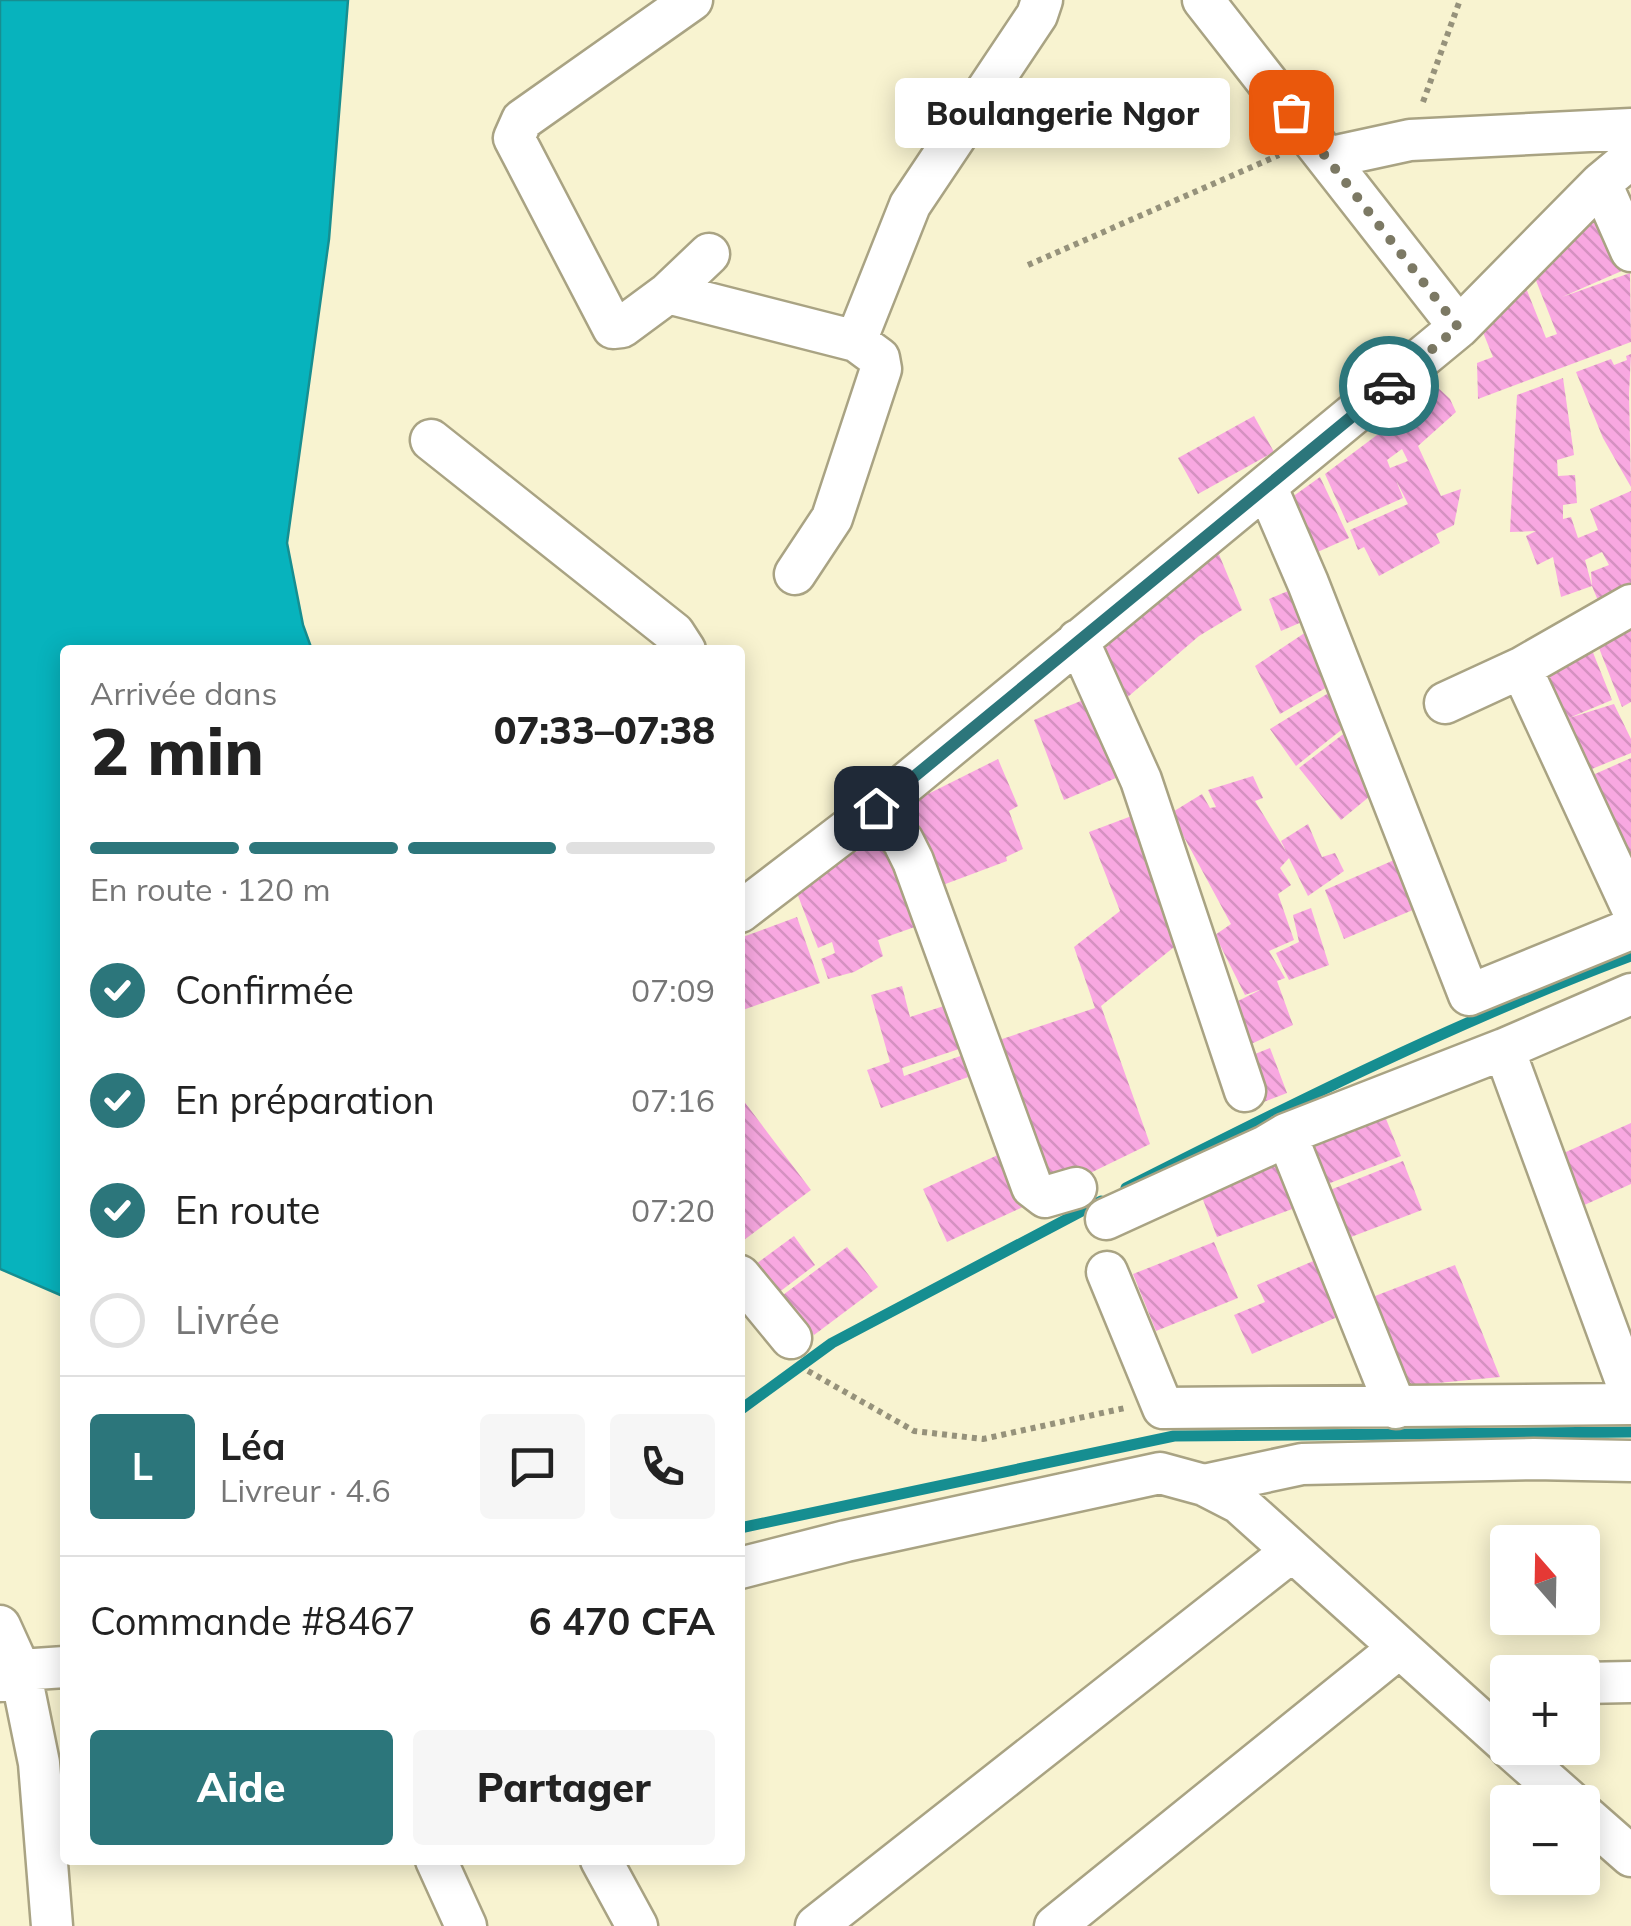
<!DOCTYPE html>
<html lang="fr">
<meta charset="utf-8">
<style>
body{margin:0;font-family:Mulish,sans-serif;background:#f6f6f6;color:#222;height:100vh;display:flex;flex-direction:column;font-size:38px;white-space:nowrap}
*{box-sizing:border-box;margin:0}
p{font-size:32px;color:#767676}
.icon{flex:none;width:55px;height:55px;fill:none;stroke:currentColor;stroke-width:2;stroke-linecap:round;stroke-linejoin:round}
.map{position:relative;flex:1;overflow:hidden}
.side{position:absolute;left:60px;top:645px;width:685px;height:1220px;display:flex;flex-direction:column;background:#fff;border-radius:10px;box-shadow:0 5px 25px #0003}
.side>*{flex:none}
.needle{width:65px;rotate:340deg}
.tools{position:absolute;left:1490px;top:1525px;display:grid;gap:20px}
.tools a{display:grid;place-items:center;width:110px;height:110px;border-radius:10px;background:#fff;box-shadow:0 5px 25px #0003;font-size:50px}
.pin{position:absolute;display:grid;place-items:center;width:85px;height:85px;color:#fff;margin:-42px;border-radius:20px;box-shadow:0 5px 15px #0006}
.courier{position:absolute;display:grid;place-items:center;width:100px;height:100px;margin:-50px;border:8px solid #2c767b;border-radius:50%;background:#fff;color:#222;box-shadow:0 2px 12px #0007}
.bubble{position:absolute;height:70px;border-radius:10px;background:#fff;box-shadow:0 5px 25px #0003;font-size:32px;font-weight:800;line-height:70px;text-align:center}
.summary em{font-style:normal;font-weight:800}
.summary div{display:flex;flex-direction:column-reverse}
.summary{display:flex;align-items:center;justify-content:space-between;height:170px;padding:0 30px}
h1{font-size:65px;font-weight:800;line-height:75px}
.bar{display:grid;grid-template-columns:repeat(4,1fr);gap:15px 10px;align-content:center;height:120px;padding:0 30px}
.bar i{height:12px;border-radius:8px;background:#e0e0e0}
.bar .current{background:#2c767b}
.bar p{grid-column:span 4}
.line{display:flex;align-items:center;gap:25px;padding:0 30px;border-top:2px solid #e0e0e0}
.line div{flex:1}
.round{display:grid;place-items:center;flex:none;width:105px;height:105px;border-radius:10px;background:#f6f6f6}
ol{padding:0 30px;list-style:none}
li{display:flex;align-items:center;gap:30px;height:110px}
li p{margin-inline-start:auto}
li .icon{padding:10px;border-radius:50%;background:#2c767b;color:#fff;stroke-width:4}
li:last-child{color:#767676}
li i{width:55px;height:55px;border:5px solid #e0e0e0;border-radius:50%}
.cta{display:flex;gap:20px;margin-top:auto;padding:20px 30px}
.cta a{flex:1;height:115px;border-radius:10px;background:#2c767b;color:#fff;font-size:40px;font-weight:800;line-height:115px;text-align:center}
.cta a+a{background:#f6f6f6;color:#222}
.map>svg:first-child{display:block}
.water{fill:#07b3bd;stroke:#168e91;stroke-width:2.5}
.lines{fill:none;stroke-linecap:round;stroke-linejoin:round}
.stream{stroke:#168e91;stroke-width:11}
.building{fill:url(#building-back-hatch);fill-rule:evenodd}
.minor-casing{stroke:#a9a383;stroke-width:45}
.path{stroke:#96927b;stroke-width:6;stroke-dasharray:5 5;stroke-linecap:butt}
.minor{stroke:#fff;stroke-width:40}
.done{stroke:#7c7964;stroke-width:10;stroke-dasharray:0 18}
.route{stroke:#2c767b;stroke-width:12}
</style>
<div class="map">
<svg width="1631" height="1926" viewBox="0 0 1631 1926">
<defs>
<pattern id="building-back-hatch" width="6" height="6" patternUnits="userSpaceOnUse" patternTransform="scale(2.5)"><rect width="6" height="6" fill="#f8a8e1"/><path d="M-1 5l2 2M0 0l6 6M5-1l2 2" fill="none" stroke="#d591c1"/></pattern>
</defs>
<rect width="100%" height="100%" fill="#f8f3d0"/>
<path class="water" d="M0 0H348L329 239 287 543 303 625 312 650H65V1297L0 1269Z"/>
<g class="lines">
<path class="stream" d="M1126 1188C1292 1104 1457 1021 1631 956
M740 1410 832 1343 1101 1201
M740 1528 1174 1436 1631 1432"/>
</g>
<path class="building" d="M1601 212 1624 270 1562 297 1630 273 1631 342 1478 399 1477 363 1493 357 1480 325 1524 283 1546 338 1557 334 1535 278Z
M1631 354 1629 394 1631 487 1603 438 1576 372 1611 359 1614 365 1627 360 1626 356Z
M1563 378 1574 455 1557 460 1558 476 1575 475 1577 503 1563 505V519L1571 517 1578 538 1598 530 1590 509 1631 491V587L1599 603 1592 586 1591 572 1609 565 1602 552 1585 560 1592 586 1561 597 1553 557 1537 565 1526 536 1536 531 1510 532 1517 395Z
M1434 384 1450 399 1456 412 1418 446 1441 496 1461 489 1454 525 1436 534 1440 543 1379 576 1364 547 1358 550 1350 530 1408 504 1396 480 1403 498 1347 523 1325 474 1377 435ZM1402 449 1408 461 1390 468 1387 460Z
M1254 416 1274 452 1198 494 1178 458Z
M1320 477 1349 538 1302 559 1281 505Z
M1218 552 1242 610 1199 636 1116 707 1092 655Z
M1305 584 1318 615 1281 631 1269 599Z
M1631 610V702L1622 707 1592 630Z
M1315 626 1338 681 1280 714 1255 666Z
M1588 640 1612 700 1569 718 1614 704 1631 739V753L1582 773 1536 667Z
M1335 689 1350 723 1296 766 1270 729Z
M1093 696 1123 775 1064 800 1034 720Z
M1355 725 1381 787 1341 820 1299 768Z
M1631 758V868L1586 778Z
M998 759 1018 806 1009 811 1023 849 1006 857 1007 861 924 892 901 819 917 815 912 802Z
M1253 776 1263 798 1255 801 1287 853 1281 841 1308 824 1322 857 1335 853 1344 871 1308 896 1289 858 1280 868 1291 885 1278 894 1294 940 1269 951 1285 978 1277 981 1293 1025 1242 1048 1226 1007 1262 989 1245 995 1215 935 1231 924 1171 813 1202 794 1210 808 1216 807 1208 790Z
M1145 811 1184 939 1101 1006 1150 1144 1045 1195 990 1043 1095 1008 1074 947 1120 911 1089 832Z
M895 837 926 923 878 940 883 956 854 972 828 979 821 959 835 953 832 942 818 948 797 893 850 854Z
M1408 854 1427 904 1344 939 1325 890Z
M1311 908 1329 965 1289 980 1276 953 1299 942 1293 915Z
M797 917 820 983 740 1011V938Z
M902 986 910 1017 950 1004 965 1047 902 1068 904 1076 966 1054 974 1075 881 1108 867 1070 890 1062 871 995Z
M1270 1048 1287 1093 1261 1103 1245 1058Z
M740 1096 811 1190 740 1243Z
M1380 1104 1401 1156 1317 1188 1297 1136Z
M1631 1123V1184L1580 1207 1557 1156Z
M1274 1152 1295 1208 1217 1237 1196 1181Z
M1000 1154 1025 1206 947 1242 923 1189Z
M1403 1161 1422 1210 1343 1240 1325 1192Z
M794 1236 815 1265 778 1293 756 1264Z
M1214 1242 1238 1298 1156 1331 1133 1274Z
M847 1247 878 1287 814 1335 783 1295Z
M1318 1259 1342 1315 1252 1354 1234 1315 1265 1302 1257 1285Z
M1455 1265 1500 1377 1407 1386 1370 1298Z"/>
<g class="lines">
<defs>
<path id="minor" d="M692 0 522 120 514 138 613 328 622 327 668 293 709 254
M1203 0 1459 327
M1327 158 1410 140 1631 129
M1601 183 1631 251
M668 293 856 341 879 358 881 369 832 518 795 574
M856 341 910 205 1037 15 1042 0
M431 440 674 633 685 650
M1267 488 1308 583 1469 995 1631 929
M1078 640 1141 780 1245 1091
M1521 668 1631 906
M1445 703 1521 668 1631 605
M876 808 903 841 913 861 1032 1187 1045 1197 1076 1188
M740 912 876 808 1459 327 1601 183 1631 158
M1504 1049 1631 1395
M1286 1134 1396 1408
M1106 1219 1266 1146 1286 1134 1504 1049 1631 994
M1107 1272 1163 1408 1631 1404
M740 1276 791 1338
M1204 1485 1302 1464 1534 1459 1631 1461
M740 1568 846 1541 1160 1473 1204 1485 1239 1503 1508 1745
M0 1626 20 1670 39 1763 52 1926
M0 1681 20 1670 65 1667
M1582 1683 1631 1682
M1510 1748 1571 1802
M1582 1813 1631 1856
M436 1860 466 1926
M601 1860 637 1926
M816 1926 1291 1552
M1055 1926 1399 1648"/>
</defs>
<use href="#minor" class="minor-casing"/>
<path class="path" d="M1423 102 1460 0
M1028 265 1279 155
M808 1371 914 1431 983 1439 1125 1408"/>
<use href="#minor" class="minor"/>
</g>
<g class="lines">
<path class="done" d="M1291 112 1458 327 1389 386"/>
<path class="route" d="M876 808 1389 386"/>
</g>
</svg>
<div class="tools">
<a><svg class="needle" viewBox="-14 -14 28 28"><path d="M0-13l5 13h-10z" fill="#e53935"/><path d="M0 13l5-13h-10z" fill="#767676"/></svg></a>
<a>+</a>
<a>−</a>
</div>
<div class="pin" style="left:1291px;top:112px;background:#ea580c"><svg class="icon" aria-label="bag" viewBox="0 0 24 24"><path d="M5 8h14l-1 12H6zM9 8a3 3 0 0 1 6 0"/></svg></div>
<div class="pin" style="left:876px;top:808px;background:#1f2937"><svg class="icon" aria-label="home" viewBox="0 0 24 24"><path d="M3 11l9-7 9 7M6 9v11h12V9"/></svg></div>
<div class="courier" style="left:1389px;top:386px"><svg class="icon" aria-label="car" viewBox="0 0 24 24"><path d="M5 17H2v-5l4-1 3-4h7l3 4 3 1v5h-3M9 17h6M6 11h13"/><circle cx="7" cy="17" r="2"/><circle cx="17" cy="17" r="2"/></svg></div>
<div class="bubble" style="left:895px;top:78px;width:335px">Boulangerie Ngor</div>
<section class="side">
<div class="summary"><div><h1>2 min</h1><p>Arrivée dans</p></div><em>07:33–07:38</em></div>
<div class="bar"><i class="current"></i><i class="current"></i><i class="current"></i><i></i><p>En route · 120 m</p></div>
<ol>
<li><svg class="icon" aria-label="check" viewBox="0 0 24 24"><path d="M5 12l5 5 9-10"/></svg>Confirmée<p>07:09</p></li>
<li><svg class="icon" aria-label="check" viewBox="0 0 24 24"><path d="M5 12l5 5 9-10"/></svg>En préparation<p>07:16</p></li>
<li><svg class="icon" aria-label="check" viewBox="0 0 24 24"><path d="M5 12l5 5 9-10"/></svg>En route<p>07:20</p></li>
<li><i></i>Livrée</li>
</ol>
<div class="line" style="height:180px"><b class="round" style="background:#2c767b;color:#fff">L</b><div><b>Léa</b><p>Livreur · 4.6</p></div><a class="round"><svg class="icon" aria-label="chat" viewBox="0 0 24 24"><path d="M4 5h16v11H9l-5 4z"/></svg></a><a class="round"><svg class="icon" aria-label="phone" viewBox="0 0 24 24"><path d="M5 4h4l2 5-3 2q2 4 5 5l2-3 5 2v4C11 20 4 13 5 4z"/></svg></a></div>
<div class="line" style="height:130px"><div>Commande #8467</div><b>6 470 CFA</b></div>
<div class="cta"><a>Aide</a><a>Partager</a></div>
</section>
</div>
